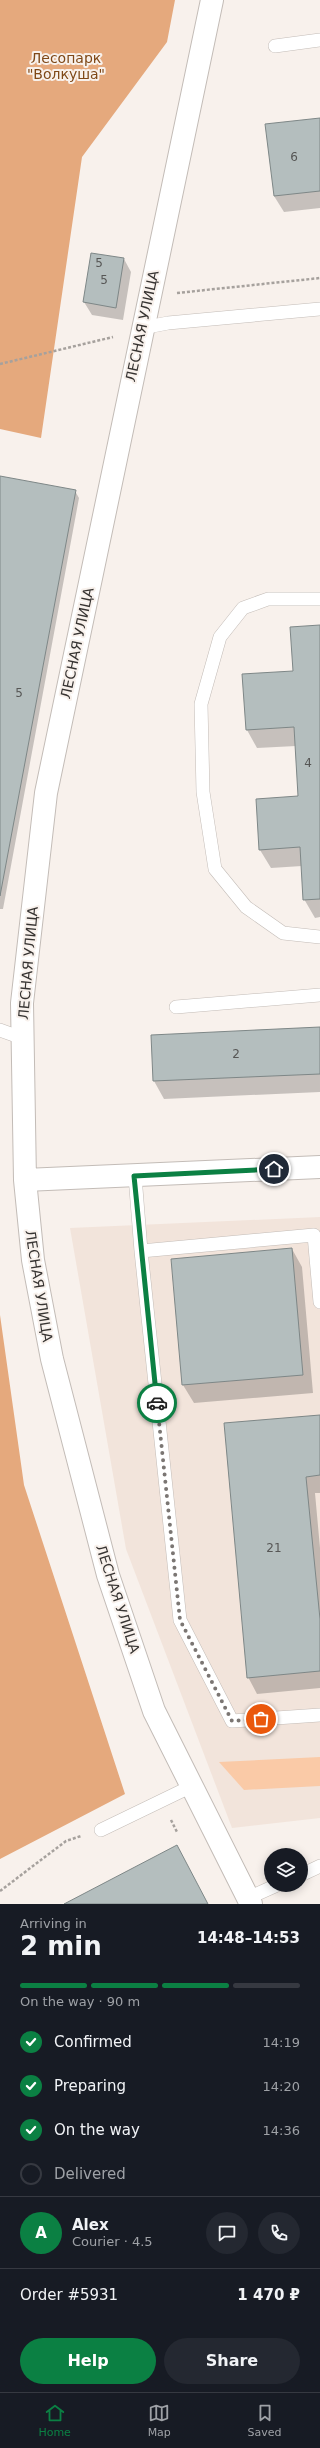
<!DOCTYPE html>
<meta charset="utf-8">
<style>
body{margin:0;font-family:"DejaVu Sans",sans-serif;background:#242831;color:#f1f3f6;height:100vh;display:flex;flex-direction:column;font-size:15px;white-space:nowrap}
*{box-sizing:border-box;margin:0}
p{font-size:13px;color:#9ea1a6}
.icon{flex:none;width:22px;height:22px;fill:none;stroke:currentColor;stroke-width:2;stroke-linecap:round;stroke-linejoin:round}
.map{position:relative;height:1904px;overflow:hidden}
.details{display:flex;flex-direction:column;background:#171b24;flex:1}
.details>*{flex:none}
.controls{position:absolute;left:264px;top:1848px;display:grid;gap:8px}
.controls a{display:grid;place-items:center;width:44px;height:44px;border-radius:50%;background:#171b24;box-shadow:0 2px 10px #0003;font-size:20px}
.pin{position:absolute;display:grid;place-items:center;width:34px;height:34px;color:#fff;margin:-17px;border:2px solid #fff;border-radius:50%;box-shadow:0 1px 4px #0007}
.courier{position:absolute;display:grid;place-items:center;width:40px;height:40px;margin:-20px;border:3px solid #0b8043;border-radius:50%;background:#fff;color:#222;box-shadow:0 1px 5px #0007}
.headline em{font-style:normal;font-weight:800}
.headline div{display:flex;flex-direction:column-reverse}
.headline{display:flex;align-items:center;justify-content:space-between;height:68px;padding:0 20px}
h1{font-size:26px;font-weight:800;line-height:30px}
.bar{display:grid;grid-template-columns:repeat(4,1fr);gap:6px 4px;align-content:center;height:48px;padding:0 20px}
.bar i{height:5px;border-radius:3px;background:#363941}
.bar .selected{background:#0b8043}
.bar p{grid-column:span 4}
.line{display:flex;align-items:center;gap:10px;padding:0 20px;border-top:1px solid #363941}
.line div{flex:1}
.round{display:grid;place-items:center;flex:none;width:42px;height:42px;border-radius:21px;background:#242831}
ol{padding:0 20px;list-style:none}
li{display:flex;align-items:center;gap:12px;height:44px}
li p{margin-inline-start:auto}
li .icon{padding:4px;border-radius:50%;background:#0b8043;color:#fff;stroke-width:4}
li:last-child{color:#9ea1a6}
li i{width:22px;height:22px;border:2px solid #363941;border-radius:50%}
.cta{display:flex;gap:8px;margin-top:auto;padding:8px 20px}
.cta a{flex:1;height:46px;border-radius:24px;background:#0b8043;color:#fff;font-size:16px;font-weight:800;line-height:46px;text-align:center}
.cta a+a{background:#242831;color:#f1f3f6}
.dock{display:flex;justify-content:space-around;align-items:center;height:56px;border-top:1px solid #363941;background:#171b24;font-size:11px;color:#9ea1a6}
.dock a{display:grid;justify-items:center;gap:2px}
.dock .selected{color:#0b8043}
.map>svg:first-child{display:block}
.built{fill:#f2e4db}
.green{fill:#facaa7}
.forest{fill:#e5a97d}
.shadow{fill:#0003}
.building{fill:#b4bebe;stroke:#7e8787}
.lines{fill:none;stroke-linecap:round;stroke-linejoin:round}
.service-casing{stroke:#c3bcb7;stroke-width:14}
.tertiary-casing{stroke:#c3bcb7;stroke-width:24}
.path{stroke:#a6a19d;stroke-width:2.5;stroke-dasharray:3 2;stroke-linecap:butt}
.service{stroke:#fff;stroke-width:13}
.tertiary{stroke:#fff;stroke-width:22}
.done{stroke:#7b7673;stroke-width:4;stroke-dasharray:0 7.2}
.route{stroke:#0b8043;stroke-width:5}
.labels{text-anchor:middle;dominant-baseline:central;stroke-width:4;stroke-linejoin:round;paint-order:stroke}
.number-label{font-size:12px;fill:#565655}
.park-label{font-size:14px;fill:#7f4817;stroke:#f8f1ec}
.street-label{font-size:14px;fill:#373432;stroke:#f8f1ec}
</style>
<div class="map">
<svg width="320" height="1904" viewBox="0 0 320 1904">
<rect width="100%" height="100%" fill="#f8f1ec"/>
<path class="built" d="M320 1217V1818L232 1828 126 1549 70 1228Z"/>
<path class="green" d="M320 1757V1786L244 1790 219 1762Z"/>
<path class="forest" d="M0 0H175L167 42 82 157 41 438 0 429Z
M0 1315 24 1485 125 1794 0 1859Z"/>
<path class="shadow" d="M320 119V208L284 212 274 196Z
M124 259 131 272 123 320 92 315 84 302Z
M0 477 75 491 79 498 3 909H0Z
M320 626V917L315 918 304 899 302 866 271 868 260 850 300 797 296 746 257 748 247 730 244 675 294 672Z
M320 1028V1092L164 1099 154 1081Z
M292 1249 302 1267 313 1393 194 1403 183 1385 172 1260Z
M320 1416V1493H315L320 1548V1688L257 1694 248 1677Z"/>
<path class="building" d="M320 118V191L274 196 265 124Z
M91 253 124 258 116 308 83 302Z
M0 476 76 490 0 896Z
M320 625V899L303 900 300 847 259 850 256 799 298 796 294 727 246 730 242 674 293 671 290 627Z
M320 1027V1074L153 1081 151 1035Z
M292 1248 303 1375 182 1385 171 1259Z
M320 1415V1475L306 1477 320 1619V1671L247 1678 224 1423Z
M177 1845 208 1904H64Z"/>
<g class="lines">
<defs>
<path id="service" d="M275 46 320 40
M142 328 168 323 320 309
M320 599H268L243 608 220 637 201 704 203 792 215 869 246 907 283 933 320 937
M176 1007 320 995
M0 1030 22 1038
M135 1176 141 1251
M320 1302 314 1235 141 1251 180 1620 232 1721 320 1715
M101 1830 192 1786
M301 1875 320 1866
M248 1898 277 1885"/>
<path id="tertiary" d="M212 0 46 793 22 1003 25 1180 33 1260 52 1359 108 1575 154 1711 251 1904
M25 1180 320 1167"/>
</defs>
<use href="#service" class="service-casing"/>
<use href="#tertiary" class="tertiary-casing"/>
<path class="path" d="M177 293 320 278
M0 364 113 337
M171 1820 177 1832
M0 1891 66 1841 81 1836"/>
<use href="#service" class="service"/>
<use href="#tertiary" class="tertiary"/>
</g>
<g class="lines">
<path class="done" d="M157 1403 180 1620 232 1721 261 1719"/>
<path class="route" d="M157 1403 134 1176 274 1169"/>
</g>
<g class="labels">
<g class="number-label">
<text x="294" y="157">6</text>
<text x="99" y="263">5</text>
<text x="104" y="280">5</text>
<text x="19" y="693">5</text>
<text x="308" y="763">4</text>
<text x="236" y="1054">2</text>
<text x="274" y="1548">21</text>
</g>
<g class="park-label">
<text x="66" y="58">Лесопарк<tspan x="66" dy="16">"Волкуша"</tspan></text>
</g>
<g class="street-label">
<text transform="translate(142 326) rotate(-78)">ЛЕСНАЯ УЛИЦА</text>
<text transform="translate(77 643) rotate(-78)">ЛЕСНАЯ УЛИЦА</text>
<text transform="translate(28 963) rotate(-85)">ЛЕСНАЯ УЛИЦА</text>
<text transform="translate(39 1286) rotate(81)">ЛЕСНАЯ УЛИЦА</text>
<text transform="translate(118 1599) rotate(72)">ЛЕСНАЯ УЛИЦА</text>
</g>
</g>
</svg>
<div class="controls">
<a><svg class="icon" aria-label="layers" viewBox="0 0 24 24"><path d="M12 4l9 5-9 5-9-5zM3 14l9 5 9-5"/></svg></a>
</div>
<div class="pin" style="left:261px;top:1719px;background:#ea580c"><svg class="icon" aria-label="bag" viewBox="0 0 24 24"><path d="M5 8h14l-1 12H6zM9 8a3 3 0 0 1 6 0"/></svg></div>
<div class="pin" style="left:274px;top:1169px;background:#1f2937"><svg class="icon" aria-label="home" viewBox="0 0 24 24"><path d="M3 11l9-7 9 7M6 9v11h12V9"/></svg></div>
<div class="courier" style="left:157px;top:1403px"><svg class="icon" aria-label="car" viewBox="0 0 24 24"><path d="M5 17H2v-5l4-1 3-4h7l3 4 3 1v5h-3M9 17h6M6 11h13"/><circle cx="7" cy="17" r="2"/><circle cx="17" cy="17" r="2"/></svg></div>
</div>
<section class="details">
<div class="headline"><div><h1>2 min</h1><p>Arriving in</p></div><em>14:48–14:53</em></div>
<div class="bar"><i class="selected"></i><i class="selected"></i><i class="selected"></i><i></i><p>On the way · 90 m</p></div>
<ol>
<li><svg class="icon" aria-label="check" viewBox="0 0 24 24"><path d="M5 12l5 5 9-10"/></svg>Confirmed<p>14:19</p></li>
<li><svg class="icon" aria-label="check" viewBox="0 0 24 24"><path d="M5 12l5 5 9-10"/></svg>Preparing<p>14:20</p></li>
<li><svg class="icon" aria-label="check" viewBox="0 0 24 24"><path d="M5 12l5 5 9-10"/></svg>On the way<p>14:36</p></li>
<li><i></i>Delivered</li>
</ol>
<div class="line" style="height:72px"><b class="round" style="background:#0b8043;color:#fff">A</b><div><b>Alex</b><p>Courier · 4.5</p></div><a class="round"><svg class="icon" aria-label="chat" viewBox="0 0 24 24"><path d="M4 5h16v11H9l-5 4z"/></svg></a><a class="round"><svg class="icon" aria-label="phone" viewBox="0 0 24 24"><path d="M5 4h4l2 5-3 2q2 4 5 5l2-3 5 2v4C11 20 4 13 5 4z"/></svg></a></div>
<div class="line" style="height:52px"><div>Order #5931</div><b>1 470 ₽</b></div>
<div class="cta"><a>Help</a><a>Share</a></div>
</section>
<nav class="dock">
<a class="selected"><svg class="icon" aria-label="home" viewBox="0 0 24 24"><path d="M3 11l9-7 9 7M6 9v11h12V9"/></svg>Home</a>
<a><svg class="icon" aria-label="map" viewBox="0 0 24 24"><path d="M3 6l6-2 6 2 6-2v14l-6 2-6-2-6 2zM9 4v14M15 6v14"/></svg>Map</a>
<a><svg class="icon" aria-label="saved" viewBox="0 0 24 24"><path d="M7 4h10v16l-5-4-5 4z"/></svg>Saved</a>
</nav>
